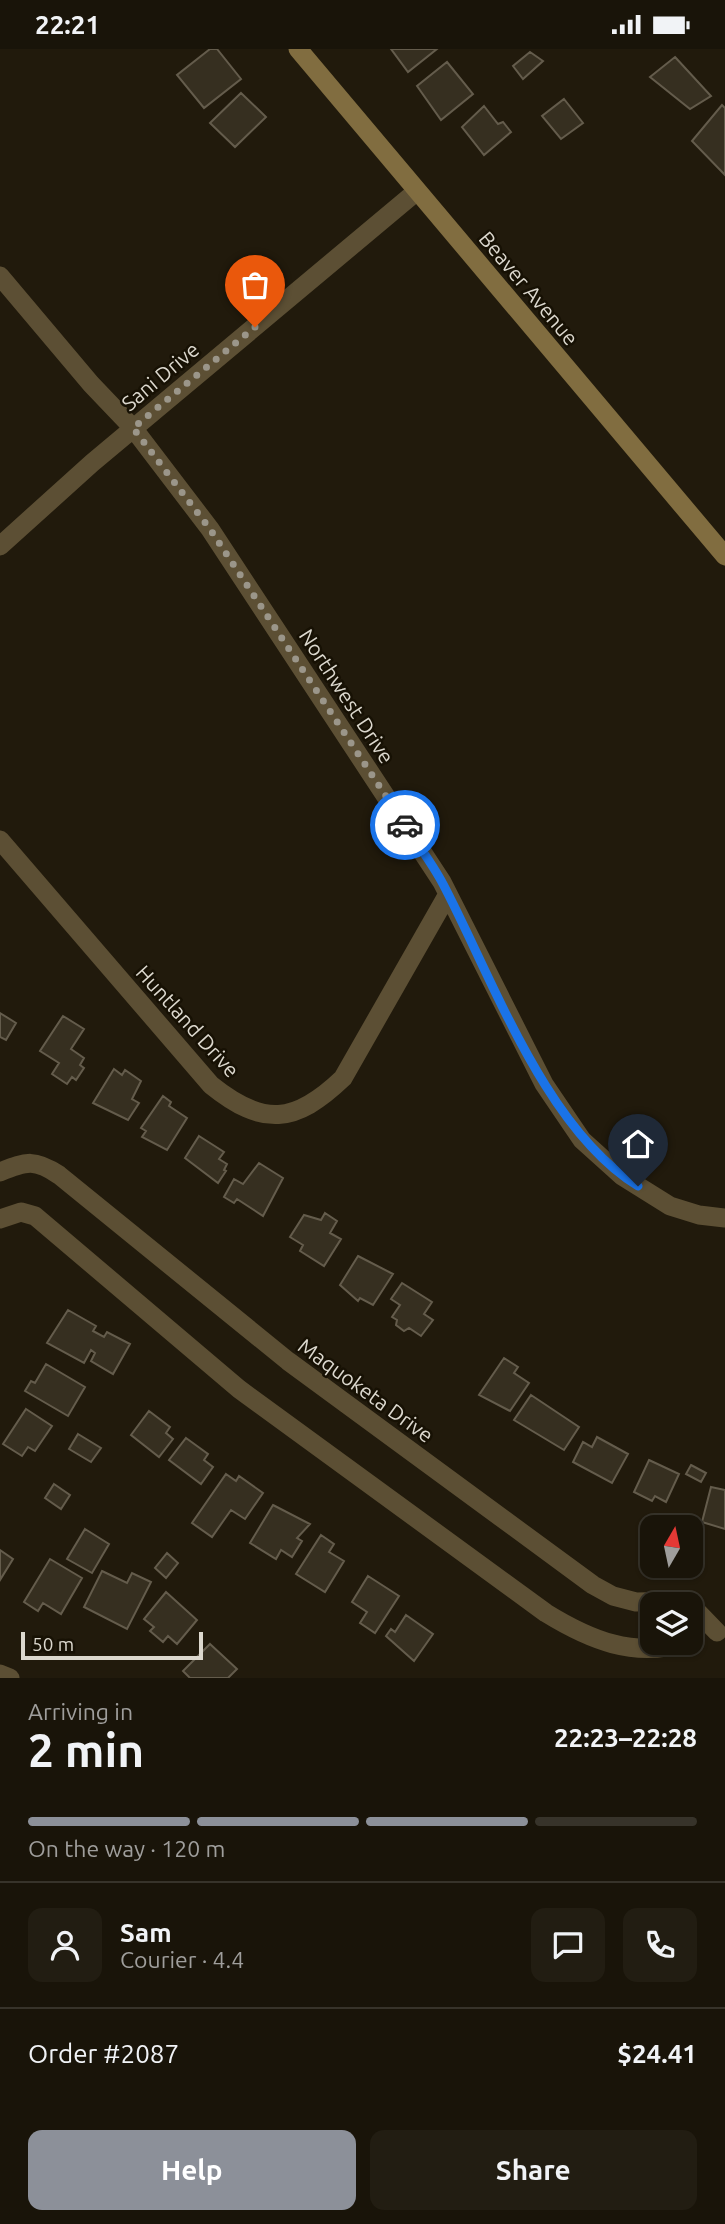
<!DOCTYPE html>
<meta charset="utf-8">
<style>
body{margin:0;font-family:Ubuntu,sans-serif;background:#221d12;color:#f1f3f6;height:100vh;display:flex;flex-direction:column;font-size:26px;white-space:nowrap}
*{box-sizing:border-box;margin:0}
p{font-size:23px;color:#9f9e9c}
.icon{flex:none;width:38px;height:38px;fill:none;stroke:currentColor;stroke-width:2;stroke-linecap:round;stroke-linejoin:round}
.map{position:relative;height:1629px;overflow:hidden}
.drawer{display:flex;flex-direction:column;background:#191409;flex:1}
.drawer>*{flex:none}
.needle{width:46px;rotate:9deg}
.fabs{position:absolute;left:640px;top:1466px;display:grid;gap:14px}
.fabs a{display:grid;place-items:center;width:63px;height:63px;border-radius:14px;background:#191409;box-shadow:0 2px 5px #0004,0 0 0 2px #37332a;font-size:35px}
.scale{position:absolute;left:21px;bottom:18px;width:182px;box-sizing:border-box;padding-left:7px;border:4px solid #dcd8ce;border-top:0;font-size:19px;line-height:24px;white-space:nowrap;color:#dcd8ce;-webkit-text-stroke:5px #171104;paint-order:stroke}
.pin{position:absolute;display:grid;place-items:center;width:60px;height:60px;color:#fff;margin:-72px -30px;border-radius:50% 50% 50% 0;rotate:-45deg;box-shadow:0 0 7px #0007}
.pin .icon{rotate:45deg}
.courier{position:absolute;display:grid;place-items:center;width:70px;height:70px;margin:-35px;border:5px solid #1a73e8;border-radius:50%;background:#fff;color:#222;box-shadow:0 2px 9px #0007}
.headline em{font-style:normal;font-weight:600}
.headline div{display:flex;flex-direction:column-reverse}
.headline{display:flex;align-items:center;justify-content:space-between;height:119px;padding:0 28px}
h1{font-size:46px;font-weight:600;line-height:52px}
.bar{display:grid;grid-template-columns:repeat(4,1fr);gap:10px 7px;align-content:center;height:84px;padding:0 28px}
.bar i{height:9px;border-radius:5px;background:#37332a}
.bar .selected{background:#8c9099}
.bar p{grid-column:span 4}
.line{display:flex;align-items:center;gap:18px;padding:0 28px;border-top:2px solid #37332a}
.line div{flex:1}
.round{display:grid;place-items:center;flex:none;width:74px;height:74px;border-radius:14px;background:#221d12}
.cta{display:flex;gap:14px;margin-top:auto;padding:14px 28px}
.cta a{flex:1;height:80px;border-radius:14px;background:#8c9099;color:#fff;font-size:28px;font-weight:600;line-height:80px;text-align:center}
.cta a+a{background:#221d12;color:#f1f3f6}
.status{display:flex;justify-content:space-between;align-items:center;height:49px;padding:0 35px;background:#191409;direction:ltr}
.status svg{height:19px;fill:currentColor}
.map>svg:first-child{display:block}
.building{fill:#362f20;stroke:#645c4c;stroke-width:2}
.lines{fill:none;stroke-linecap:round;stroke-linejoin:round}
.minor{stroke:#5c4f34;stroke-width:19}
.secondary{stroke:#816d40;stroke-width:19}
.done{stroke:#9b968a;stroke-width:7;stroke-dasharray:0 12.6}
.route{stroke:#1a73e8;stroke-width:9}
.labels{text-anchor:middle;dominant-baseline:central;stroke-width:5;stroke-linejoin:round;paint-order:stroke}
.street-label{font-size:21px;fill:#dcd8ce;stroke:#171104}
</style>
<div class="status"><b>22:21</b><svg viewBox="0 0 49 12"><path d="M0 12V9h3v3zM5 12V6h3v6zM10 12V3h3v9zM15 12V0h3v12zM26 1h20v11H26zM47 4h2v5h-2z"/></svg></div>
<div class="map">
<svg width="725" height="1629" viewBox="0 0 725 1629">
<rect width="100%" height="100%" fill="#211a0c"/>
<path class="building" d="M210 0H217L241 30 204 59 177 26Z
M391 0H437L408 23Z
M530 3 543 12 523 30 513 17Z
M675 8 711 47 690 60 650 28Z
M447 13 473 45 441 71 417 37Z
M241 44 266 68 235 98 210 74Z
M564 50 583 74 561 90 542 67Z
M722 56 725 59V126L692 92Z
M484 57 498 75 503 73 511 83 484 106 462 78Z
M0 964 16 974 6 991 0 988Z
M63 967 84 980 71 1000 84 1009 80 1016 84 1019 76 1031 72 1028 67 1035 52 1025 59 1014 40 1002Z
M114 1020 122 1026 125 1021 141 1032 132 1050 139 1054 128 1071 93 1054Z
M163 1047 171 1053 169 1057 187 1069 167 1101 142 1088 146 1082 141 1079Z
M199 1087 224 1103 219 1110 227 1115 224 1121 226 1122 218 1134 185 1109Z
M259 1114 283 1129 263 1167 237 1150 234 1154 224 1148 234 1130 243 1135Z
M325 1164 337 1172 330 1184 341 1190 324 1217 300 1202 303 1196 290 1188 304 1166 321 1171Z
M358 1207 393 1225 373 1256 360 1249 358 1252 340 1236Z
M402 1234 432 1253 424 1265 433 1271 421 1287 409 1279 404 1282 396 1276 397 1271 392 1268 400 1256 391 1250Z
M68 1261 96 1277 93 1282 104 1288 107 1283 130 1295 113 1325 91 1312 95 1304 91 1301 84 1314 47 1294Z
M504 1309 518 1318 514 1324 529 1334 510 1362 479 1346Z
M46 1315 85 1338 68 1367 25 1342 31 1332 35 1334Z
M531 1346 579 1378 564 1401 514 1371Z
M26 1360 52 1377 35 1402 28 1398 22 1407 3 1395Z
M149 1362 170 1378 166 1384 173 1390 159 1408 131 1386Z
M78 1385 101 1399 91 1413 69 1400Z
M597 1388 628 1405 612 1434 573 1413 583 1393 592 1398Z
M186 1389 208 1405 204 1411 213 1418 201 1435 169 1411Z
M649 1411 679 1425 666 1453 655 1447 652 1452 634 1443Z
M691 1416 706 1424 701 1433 686 1425Z
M226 1425 236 1432 239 1427 263 1444 245 1470 231 1461 212 1488 192 1474Z
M54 1435 70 1446 61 1460 45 1449Z
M711 1438 725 1441V1480L702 1473Z
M273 1456 310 1475 297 1489 302 1492 292 1508 281 1501 276 1510 250 1494Z
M85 1480 109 1495 92 1524 67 1510Z
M321 1486 334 1495 329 1503 344 1512 325 1543 296 1525Z
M0 1501 13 1510 0 1531Z
M167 1504 178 1514 166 1529 155 1519Z
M50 1510 82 1529 61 1565 43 1554 38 1562 24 1553Z
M102 1522 127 1534 132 1524 151 1533 127 1580 84 1558Z
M368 1527 399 1547 375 1584 360 1574 367 1563 352 1553Z
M166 1543 197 1571 177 1595 168 1587 163 1593 150 1582 154 1578 144 1570Z
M406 1566 433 1585 414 1612 386 1587 391 1580 395 1583Z
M210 1595 237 1620 228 1629H190L183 1622Z"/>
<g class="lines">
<path class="minor" d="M0 227 91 335 133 379 210 480 442 833 544 1035 582 1091 622 1127 670 1157 699 1166 725 1169
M0 497 92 414 417 142
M0 791 211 1036C263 1078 295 1075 343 1029L448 845
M0 1123C27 1112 35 1110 59 1126L288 1312 593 1536 613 1547 636 1553 687 1552 717 1583
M0 1170 21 1163 35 1167 239 1340 546 1564C590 1591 633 1609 685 1594
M0 1625 10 1629"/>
<path class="secondary" d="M298 0 725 507"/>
</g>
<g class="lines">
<path class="done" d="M255 278 133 379 210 480 405 776"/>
<path class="route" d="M405 776C417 795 432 814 443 835 493 930 545 1080 638 1137"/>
</g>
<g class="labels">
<g class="street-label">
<text transform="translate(529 239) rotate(50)">Beaver Avenue</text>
<text transform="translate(160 327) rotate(-40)">Sani Drive</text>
<text transform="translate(347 647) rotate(57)">Northwest Drive</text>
<text transform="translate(188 972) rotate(48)">Huntland Drive</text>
<text transform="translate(366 1341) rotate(36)">Maquoketa Drive</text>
</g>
</g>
</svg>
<div class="fabs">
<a><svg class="needle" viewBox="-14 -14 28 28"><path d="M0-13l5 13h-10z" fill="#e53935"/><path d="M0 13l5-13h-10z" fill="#9f9e9c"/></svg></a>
<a><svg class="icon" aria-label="layers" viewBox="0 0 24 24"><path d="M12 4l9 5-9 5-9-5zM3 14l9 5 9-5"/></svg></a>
</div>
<div class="scale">50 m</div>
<div class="pin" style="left:255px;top:278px;background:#ea580c"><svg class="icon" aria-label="bag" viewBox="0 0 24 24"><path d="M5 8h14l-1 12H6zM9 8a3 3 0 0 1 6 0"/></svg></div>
<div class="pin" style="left:638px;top:1137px;background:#1f2937"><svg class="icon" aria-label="home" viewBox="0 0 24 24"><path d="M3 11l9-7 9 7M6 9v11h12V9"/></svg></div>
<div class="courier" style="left:405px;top:776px"><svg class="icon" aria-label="car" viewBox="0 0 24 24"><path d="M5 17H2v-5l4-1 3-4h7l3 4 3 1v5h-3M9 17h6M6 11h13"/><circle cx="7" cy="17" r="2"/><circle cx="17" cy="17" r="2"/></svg></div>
</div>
<section class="drawer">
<div class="headline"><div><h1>2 min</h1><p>Arriving in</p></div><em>22:23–22:28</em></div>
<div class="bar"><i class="selected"></i><i class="selected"></i><i class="selected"></i><i></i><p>On the way · 120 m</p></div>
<div class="line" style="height:126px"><a class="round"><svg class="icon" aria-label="person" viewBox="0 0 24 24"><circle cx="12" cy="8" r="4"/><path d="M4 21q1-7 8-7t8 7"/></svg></a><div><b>Sam</b><p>Courier · 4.4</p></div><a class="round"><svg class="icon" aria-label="chat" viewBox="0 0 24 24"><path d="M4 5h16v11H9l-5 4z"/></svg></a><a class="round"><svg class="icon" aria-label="phone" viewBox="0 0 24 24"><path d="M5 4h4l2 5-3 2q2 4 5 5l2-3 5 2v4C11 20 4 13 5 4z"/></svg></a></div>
<div class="line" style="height:91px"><div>Order #2087</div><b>$24.41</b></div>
<div class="cta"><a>Help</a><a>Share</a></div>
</section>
